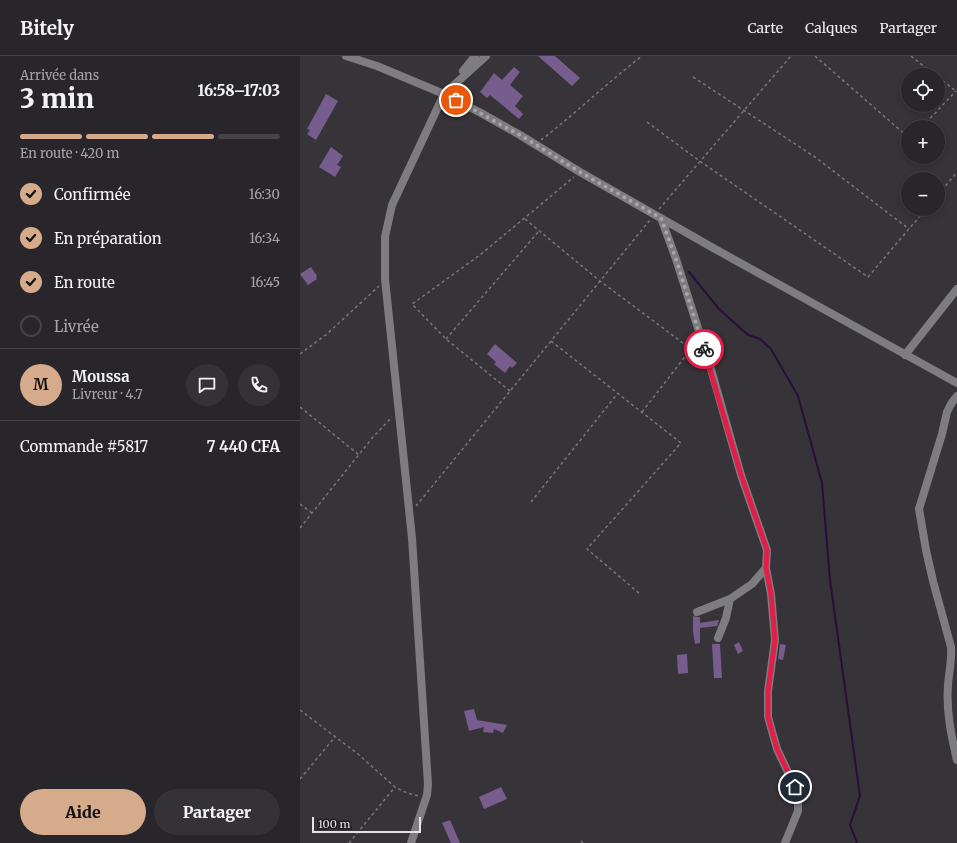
<!DOCTYPE html>
<html lang="fr">
<meta charset="utf-8">
<style>
body{margin:0;font-family:Merriweather,serif;background:#343237;color:#f1f3f6;height:100vh;display:flex;flex-direction:column;font-size:15px;white-space:nowrap}
*{box-sizing:border-box;margin:0}
p{font-size:13px;color:#a5a5a9}
.icon{flex:none;width:22px;height:22px;fill:none;stroke:currentColor;stroke-width:2;stroke-linecap:round;stroke-linejoin:round}
.map{position:relative;flex:1;overflow:hidden}
.side{display:flex;flex-direction:column;background:#28262b;width:300px}
.side>*{flex:none}
.controls{position:absolute;left:601px;top:12px;display:grid;gap:8px}
.controls a{display:grid;place-items:center;width:44px;height:44px;border-radius:50%;background:#28262b;box-shadow:0 2px 6px #0003,0 0 0 1px #444347;font-size:20px}
.scale{position:absolute;left:12px;bottom:10px;width:109px;box-sizing:border-box;padding-left:4px;border:2px solid #e4e2e6;border-top:0;font-size:11px;line-height:14px;white-space:nowrap;color:#e4e2e6;-webkit-text-stroke:3px #1d1b1e;paint-order:stroke}
.pin{position:absolute;display:grid;place-items:center;width:34px;height:34px;color:#fff;margin:-17px;border:2px solid #fff;border-radius:50%;box-shadow:0 1px 4px #0007}
.courier{position:absolute;display:grid;place-items:center;width:40px;height:40px;margin:-20px;border:3px solid #e11d48;border-radius:50%;background:#fff;color:#222;box-shadow:0 1px 5px #0007}
.summary em{font-style:normal;font-weight:800}
.summary div{display:flex;flex-direction:column-reverse}
.summary{display:flex;align-items:center;justify-content:space-between;height:68px;padding:0 20px}
h1{font-size:26px;font-weight:800;line-height:30px}
.bar{display:grid;grid-template-columns:repeat(4,1fr);gap:6px 4px;align-content:center;height:48px;padding:0 20px}
.bar i{height:5px;border-radius:3px;background:#444347}
.bar .current{background:#d6ab8b}
.bar p{grid-column:span 4}
.line{display:flex;align-items:center;gap:10px;padding:0 20px;border-top:1px solid #444347}
.line div{flex:1}
.round{display:grid;place-items:center;flex:none;width:42px;height:42px;border-radius:21px;background:#343237}
ol{padding:0 20px;list-style:none}
li{display:flex;align-items:center;gap:12px;height:44px}
li p{margin-inline-start:auto}
li .icon{padding:4px;border-radius:50%;background:#d6ab8b;color:#111;stroke-width:4}
li:last-child{color:#a5a5a9}
li i{width:22px;height:22px;border:2px solid #444347;border-radius:50%}
.cta{display:flex;gap:8px;margin-top:auto;padding:8px 20px}
.cta a{flex:1;height:46px;border-radius:24px;background:#d6ab8b;color:#111;font-size:16px;font-weight:800;line-height:46px;text-align:center}
.cta a+a{background:#343237;color:#f1f3f6}
header{display:flex;align-items:center;gap:24px;box-sizing:border-box;height:56px;padding:0 20px;background:#28262b;border-bottom:1px solid #444347}
header strong{font-size:19px}
nav{display:flex;gap:22px;margin-inline-start:auto;font-size:14px}
main{display:flex;flex:1;min-height:0}
.map>svg:first-child{display:block}
.lines{fill:none;stroke-linecap:round;stroke-linejoin:round}
.stream{stroke:#280f3b;stroke-width:2}
.building{fill:#775d8e}
.path{stroke:#7a777d;stroke-width:1.5;stroke-dasharray:3 3;stroke-linecap:butt}
.street{stroke:#7d7c7f;stroke-width:8}
.done{stroke:#a7a5a9;stroke-width:4;stroke-dasharray:0 7.2}
.route{stroke:#e11d48;stroke-width:5}
</style>
<header>
<strong>Bitely</strong>
<nav><a>Carte</a><a>Calques</a><a>Partager</a></nav>
</header>
<main>
<section class="side">
<div class="summary"><div><h1>3 min</h1><p>Arrivée dans</p></div><em>16:58–17:03</em></div>
<div class="bar"><i class="current"></i><i class="current"></i><i class="current"></i><i></i><p>En route · 420 m</p></div>
<ol>
<li><svg class="icon" aria-label="check" viewBox="0 0 24 24"><path d="M5 12l5 5 9-10"/></svg>Confirmée<p>16:30</p></li>
<li><svg class="icon" aria-label="check" viewBox="0 0 24 24"><path d="M5 12l5 5 9-10"/></svg>En préparation<p>16:34</p></li>
<li><svg class="icon" aria-label="check" viewBox="0 0 24 24"><path d="M5 12l5 5 9-10"/></svg>En route<p>16:45</p></li>
<li><i></i>Livrée</li>
</ol>
<div class="line" style="height:72px"><b class="round" style="background:#d6ab8b;color:#111">M</b><div><b>Moussa</b><p>Livreur · 4.7</p></div><a class="round"><svg class="icon" aria-label="chat" viewBox="0 0 24 24"><path d="M4 5h16v11H9l-5 4z"/></svg></a><a class="round"><svg class="icon" aria-label="phone" viewBox="0 0 24 24"><path d="M5 4h4l2 5-3 2q2 4 5 5l2-3 5 2v4C11 20 4 13 5 4z"/></svg></a></div>
<div class="line" style="height:52px"><div>Commande #5817</div><b>7 440 CFA</b></div>
<div class="cta"><a>Aide</a><a>Partager</a></div>
</section>
<div class="map">
<svg width="657" height="787" viewBox="0 0 657 787">
<rect width="100%" height="100%" fill="#363339"/>
<g class="lines">
<path class="stream" d="M389 216 419 253 448 279 460 283 471 293 498 340 522 427 530 524 560 740 550 769 557 787"/>
</g>
<path class="building" d="M238 0H255L280 22 272 30Z
M214 11 220 16 210 29 223 40 215 50 223 58 219 63 190 39 187 42 180 36 194 17 202 24Z
M26 38 38 45 16 84 7 78 10 74 7 73Z
M31 91 43 100 37 109 41 111 35 121 19 111Z
M11 211 17 220 16 221 17 223 8 229 0 218Z
M195 288 217 307 212 312 210 310 205 317 194 308 196 306 187 298Z
M393 560 397 561H400V567L419 564 417 570 400 572V587L395 588 393 575Z
M439 586 443 595 438 598 434 589Z
M412 588H420L422 622H414Z
M480 588 486 589 483 604 478 603Z
M387 598 388 617 378 618 377 599Z
M174 653 177 664 207 669 203 677 194 673 193 677 183 676 184 671 169 675 164 655Z
M201 731 207 743 184 753 179 741Z
M150 764 160 787H151L142 767Z"/>
<g class="lines">
<path class="path" d="M515 0 608 81
M611 0 635 19
M393 21 515 101 609 173
M638 21 657 36
M347 66 401 106 568 221 626 153
M622 71 656 35
M241 84C276 57 307 27 342 0
M638 139 657 116
M359 153 491 0
M225 163 300 225 391 293 398 294
M146 283 239 175
M251 285 381 387 287 493 340 538
M0 298 27 278 79 230
M210 335 146 283 112 248 180 199 274 121
M0 351 59 399
M342 356 391 293
M231 446 318 337
M0 448 12 457
M116 450 350 164
M0 472 73 381 92 361
M0 654 58 698 95 731 107 737 119 740
M0 723 35 681
M281 785 283 787
M49 787 95 731"/>
<path class="street" d="M46 0 77 10 144 38 181 57 220 79 280 116 415 193 657 327
M163 15 175 0
M361 162 376 203 411 313 441 419 467 494 466 512 452 528 430 543 397 556
M605 299 657 233
M657 340 651 348 647 356 642 378 619 453 626 494 633 525 651 591C652 604 649 616 648 629 646 654 651 679 657 704
M466 512 471 538 475 584 468 635V661L477 693 495 731 498 743V755L485 787
M418 582 426 562 430 543
M111 787 127 739 128 728 112 482 85 223V181L92 149 144 38 186 0"/>
</g>
<g class="lines">
<path class="done" d="M156 44 220 79 280 116 361 162 376 203 404 293"/>
<path class="route" d="M404 293 441 419 467 494 466 512 471 538 475 584 468 635V661L477 693 495 731"/>
</g>
</svg>
<div class="controls">
<a><svg class="icon" aria-label="locate" viewBox="0 0 24 24"><circle cx="12" cy="12" r="6"/><path d="M12 2v4M12 18v4M2 12h4M18 12h4"/></svg></a>
<a>+</a>
<a>−</a>
</div>
<div class="scale">100 m</div>
<div class="pin" style="left:156px;top:44px;background:#ea580c"><svg class="icon" aria-label="bag" viewBox="0 0 24 24"><path d="M5 8h14l-1 12H6zM9 8a3 3 0 0 1 6 0"/></svg></div>
<div class="pin" style="left:495px;top:731px;background:#1f2937"><svg class="icon" aria-label="home" viewBox="0 0 24 24"><path d="M3 11l9-7 9 7M6 9v11h12V9"/></svg></div>
<div class="courier" style="left:404px;top:293px"><svg class="icon" aria-label="bike" viewBox="0 0 24 24"><circle cx="6" cy="16" r="4"/><circle cx="18" cy="16" r="4"/><path d="M6 16l4-8h5l3 8M10 8l3 8H6M13 5h3"/></svg></div>
</div>
</main>
